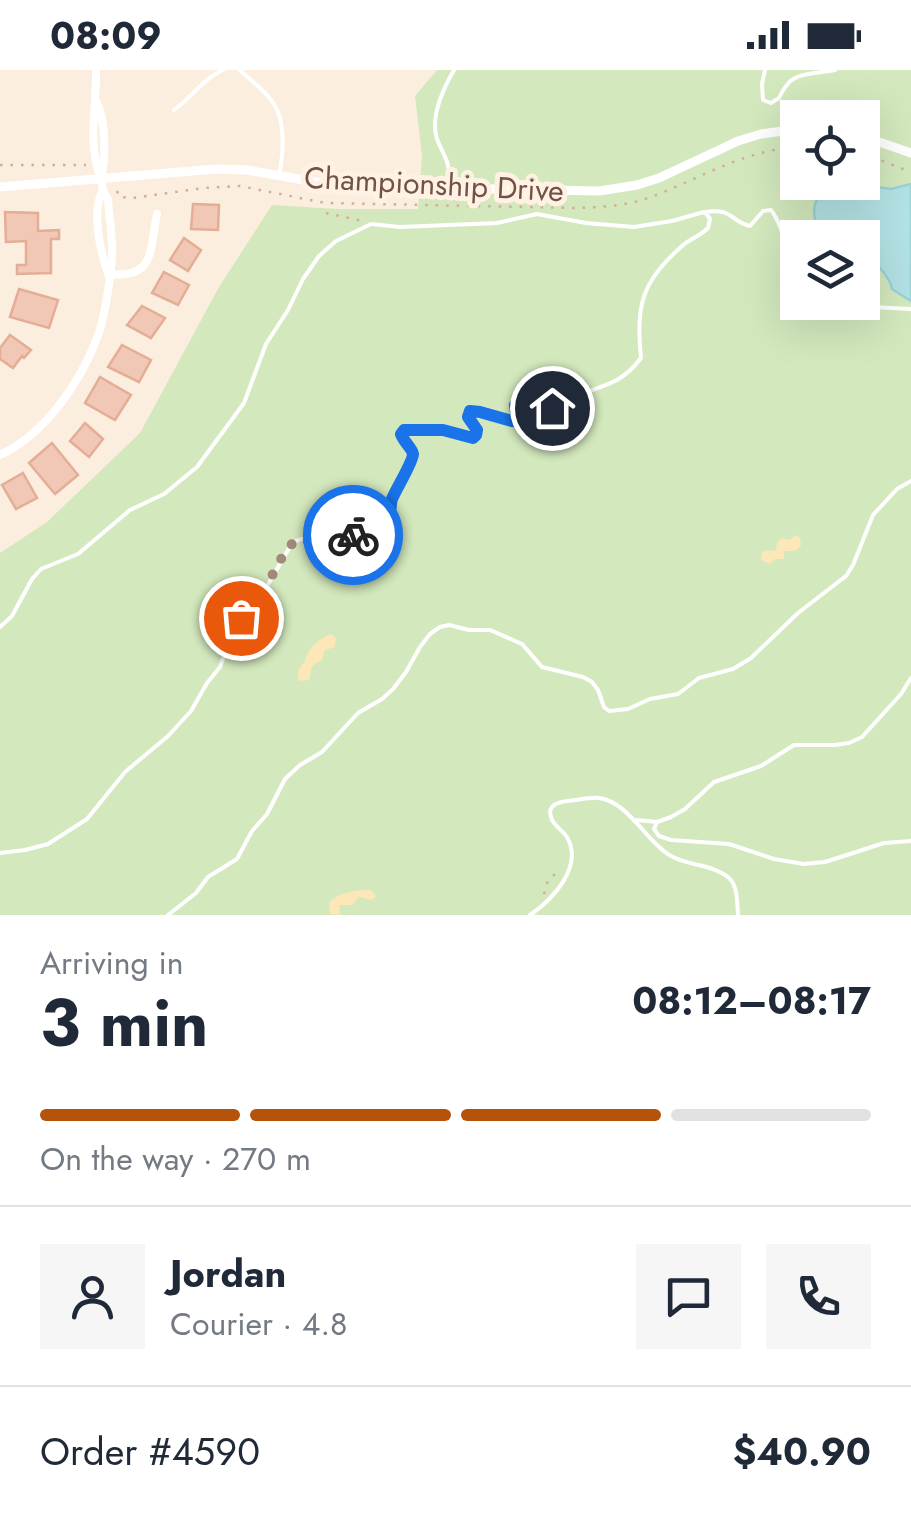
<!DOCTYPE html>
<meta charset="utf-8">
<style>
body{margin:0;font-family:Jost,sans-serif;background:#f6f6f7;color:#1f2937;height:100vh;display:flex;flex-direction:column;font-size:38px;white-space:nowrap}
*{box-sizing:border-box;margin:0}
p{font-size:32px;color:#747a83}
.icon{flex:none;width:55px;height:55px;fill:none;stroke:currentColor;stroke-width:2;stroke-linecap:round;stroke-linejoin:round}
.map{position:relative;height:845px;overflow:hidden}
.sheet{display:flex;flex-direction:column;background:#fff;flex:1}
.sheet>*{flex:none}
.controls{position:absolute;left:780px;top:30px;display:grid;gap:20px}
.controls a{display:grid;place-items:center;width:100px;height:100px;border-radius:0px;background:#fff;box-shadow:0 10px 40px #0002;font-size:50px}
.pin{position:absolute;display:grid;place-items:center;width:85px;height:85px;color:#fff;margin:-42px;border:5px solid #fff;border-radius:50%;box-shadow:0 2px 10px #0007}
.courier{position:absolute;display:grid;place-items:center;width:100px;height:100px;margin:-50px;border:8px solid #1a73e8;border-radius:50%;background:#fff;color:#222;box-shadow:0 2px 12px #0007}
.headline em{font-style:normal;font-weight:700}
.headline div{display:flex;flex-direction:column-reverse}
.headline{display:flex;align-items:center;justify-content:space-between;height:170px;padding:0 40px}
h1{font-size:65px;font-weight:700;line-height:75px}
.bar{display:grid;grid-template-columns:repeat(4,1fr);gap:15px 10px;align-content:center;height:120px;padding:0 40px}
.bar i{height:12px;border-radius:8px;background:#e0e1e3}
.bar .on{background:#b45309}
.bar p{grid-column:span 4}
.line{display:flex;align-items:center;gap:25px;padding:0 40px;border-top:2px solid #e0e1e3}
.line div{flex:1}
.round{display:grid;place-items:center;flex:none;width:105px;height:105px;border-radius:0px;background:#f6f6f7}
.status{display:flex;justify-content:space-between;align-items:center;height:70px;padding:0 50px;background:#fff;direction:ltr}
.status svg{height:28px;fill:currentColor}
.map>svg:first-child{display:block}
.green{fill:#d3e8bd;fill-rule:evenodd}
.sand{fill:#fce7b8}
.water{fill:#b3e2e4;stroke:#9ad2d6;stroke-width:2.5}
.building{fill:#f1c8b6;stroke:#e3ad96;stroke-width:2.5}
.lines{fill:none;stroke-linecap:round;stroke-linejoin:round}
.path{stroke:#d5ac9a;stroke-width:2.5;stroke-dasharray:2.5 8;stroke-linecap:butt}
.service{stroke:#fff;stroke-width:4}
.minor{stroke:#fff;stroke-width:8}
.tertiary{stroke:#fff;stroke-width:9}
.done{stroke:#a2897c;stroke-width:10;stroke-dasharray:0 18}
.route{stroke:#1a73e8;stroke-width:12}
.labels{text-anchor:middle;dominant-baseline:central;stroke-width:10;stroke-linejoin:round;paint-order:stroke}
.street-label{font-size:30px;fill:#715247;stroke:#fff2e4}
</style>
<div class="status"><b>08:09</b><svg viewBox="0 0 49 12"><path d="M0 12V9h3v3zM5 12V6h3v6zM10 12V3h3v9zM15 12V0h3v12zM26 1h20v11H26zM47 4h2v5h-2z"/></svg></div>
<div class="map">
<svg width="911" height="845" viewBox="0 0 911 845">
<rect width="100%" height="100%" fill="#fceede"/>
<path class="green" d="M437 0H911V845H0V483L47 452 140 363 219 217 272 135 338 139H418L422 86 415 26ZM798 48H862V112H798ZM798 168H862V232H798Z"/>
<path class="sand" d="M795 465 800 467 801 475C797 483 791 481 784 481V489H775L770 494 761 490 762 482 767 480 775 481 778 471 783 468 790 470Z
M331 564 336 568 335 577 325 580 322 590 312 596 309 610 299 611C295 604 300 595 305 592 306 579 320 568 331 564Z
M371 820 376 826 372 830 359 827 352 835H339L340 845 330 844 329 833C338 822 357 820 371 820Z"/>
<path class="water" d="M911 114V231L892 219C891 208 871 187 863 180L862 168 829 167 818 158C812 145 812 129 825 122L848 125 869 116 891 119Z"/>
<path class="building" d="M193 134 219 135 218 160 191 159Z
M5 142 38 143V161L59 160V169H51V203L17 204V195H26V171L6 172Z
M184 168 201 180 188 201 170 190Z
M164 202 189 215 178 235 152 223Z
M19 219 58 230 49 258 10 247Z
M142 236 165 248 151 268 127 255Z
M10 265 31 280 24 288 22 286 13 298 0 289V278Z
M122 275 151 290 139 312 108 297Z
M100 307 131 325 115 350 85 333Z
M85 353 103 369 89 387 70 371Z
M52 373 78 405 55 424 29 393Z
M23 403 37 428 16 439 2 415Z"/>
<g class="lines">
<path class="path" d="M862 83 911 102
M0 95H86
M117 121 119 127 133 128 203 118 240 116 325 133 578 138C601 137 626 136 648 128 698 110 743 80 798 77
M326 143 363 151
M544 824 548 810 561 799"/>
<path class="service" d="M240 0C251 11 265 20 274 34 286 53 283 85 279 106
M765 0 762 14 763 30 771 33 779 28C792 0 804 6 835 0
M174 40C192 27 203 9 223 0
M449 107C450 91 442 83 437 69 430 47 443 19 454 0
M862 231 871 237 911 239
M0 557 12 546 32 509 41 499 78 484 130 440 164 424 197 397 244 333 266 274 288 240 303 209 319 186 336 171 371 154 400 157 497 153 537 144 586 153 634 157 672 151 704 142
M911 608 901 624 862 667 849 673 835 675H794L761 696 714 712 685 739 671 747 657 752 654 759 659 766 671 770 729 774 774 789 804 794 825 792 884 773 911 771
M637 750 657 752
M0 783 25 780 48 774 87 749 125 702 168 666 191 641 207 613 220 597 236 553 262 525 292 473 301 469 320 473 341 465 370 466 383 462 389 454 393 427 412 386 413 382 401 368 404 360C430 355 449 364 473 368L477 365V361L468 347 470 341H480L514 351 517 348 515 335 519 329 544 341C554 336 563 331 573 327 602 315 621 315 641 288 636 235 641 212 682 176 690 169 700 166 708 158L710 149 705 142C734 138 729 151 750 156L763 141 771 140C782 153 781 171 798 186
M168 845 196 823 208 807 237 789 252 761 267 744 285 709 300 695 322 682 358 643 382 629 393 619 406 602 420 577 430 564 440 557 449 555 469 560H490L522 574 542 597 583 607 592 612 598 620 604 637 609 641 628 639 650 629 678 624 699 608 733 599 751 588 798 543 846 506 853 495 873 445 897 419 911 411
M530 845C552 830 584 797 567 767 563 761 556 757 552 750 550 745 549 739 553 736 558 731 570 731 576 730 583 729 592 727 599 728 629 732 646 772 671 786 688 796 713 794 729 808 738 816 737 833 738 845"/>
<path class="minor" d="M96 31C106 49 106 89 101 109
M102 122C92 141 100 181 107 200
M108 204C156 209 149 181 157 144
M0 385C45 364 80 313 97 268 105 248 111 205 112 184 113 166 109 147 108 129 101 121 103 116 100 106 87 69 97 37 96 0"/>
<path class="tertiary" d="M862 66 911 83
M0 117 216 99 247 100 338 116 599 121 637 115 659 108 738 71 761 64 798 59"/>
</g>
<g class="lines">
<path class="done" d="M241 548 262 524 286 480 296 470 320 472 338 466 353 465"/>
<path class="route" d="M353 465C362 466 377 468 385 461 392 453 389 439 392 429 396 419 413 392 413 384 412 378 403 371 401 364L404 360H443L473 368 476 365 477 360 468 347 470 341 480 342 512 351 517 348 515 335 519 329 523 330 540 340 552 338"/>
</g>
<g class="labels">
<g class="street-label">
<text transform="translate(434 114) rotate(3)">Championship Drive</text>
</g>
</g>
</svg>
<div class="controls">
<a><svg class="icon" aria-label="locate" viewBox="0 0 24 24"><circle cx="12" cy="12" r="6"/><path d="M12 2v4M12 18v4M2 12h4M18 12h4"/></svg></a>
<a><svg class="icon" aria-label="layers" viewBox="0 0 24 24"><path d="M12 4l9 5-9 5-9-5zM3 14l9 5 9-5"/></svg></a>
</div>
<div class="pin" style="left:241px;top:548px;background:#ea580c"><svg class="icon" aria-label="bag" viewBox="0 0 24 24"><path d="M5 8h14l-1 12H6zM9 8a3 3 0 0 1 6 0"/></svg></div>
<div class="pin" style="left:552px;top:338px;background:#1f2937"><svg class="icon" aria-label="home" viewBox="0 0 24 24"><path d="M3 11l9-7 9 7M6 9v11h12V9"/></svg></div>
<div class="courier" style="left:353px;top:465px"><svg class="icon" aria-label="bike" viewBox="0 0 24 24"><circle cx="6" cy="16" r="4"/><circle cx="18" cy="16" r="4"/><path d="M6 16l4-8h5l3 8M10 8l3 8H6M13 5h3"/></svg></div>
</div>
<section class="sheet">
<div class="headline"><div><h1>3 min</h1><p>Arriving in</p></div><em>08:12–08:17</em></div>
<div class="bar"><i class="on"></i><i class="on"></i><i class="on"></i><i></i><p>On the way · 270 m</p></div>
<div class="line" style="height:180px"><a class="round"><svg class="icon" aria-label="person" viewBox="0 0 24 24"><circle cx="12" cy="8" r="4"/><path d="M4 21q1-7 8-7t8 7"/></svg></a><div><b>Jordan</b><p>Courier · 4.8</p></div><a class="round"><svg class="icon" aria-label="chat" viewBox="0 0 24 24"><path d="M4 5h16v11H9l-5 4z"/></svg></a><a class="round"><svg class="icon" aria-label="phone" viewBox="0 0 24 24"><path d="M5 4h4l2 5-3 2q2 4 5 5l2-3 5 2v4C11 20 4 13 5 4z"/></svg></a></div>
<div class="line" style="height:130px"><div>Order #4590</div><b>$40.90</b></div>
</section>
